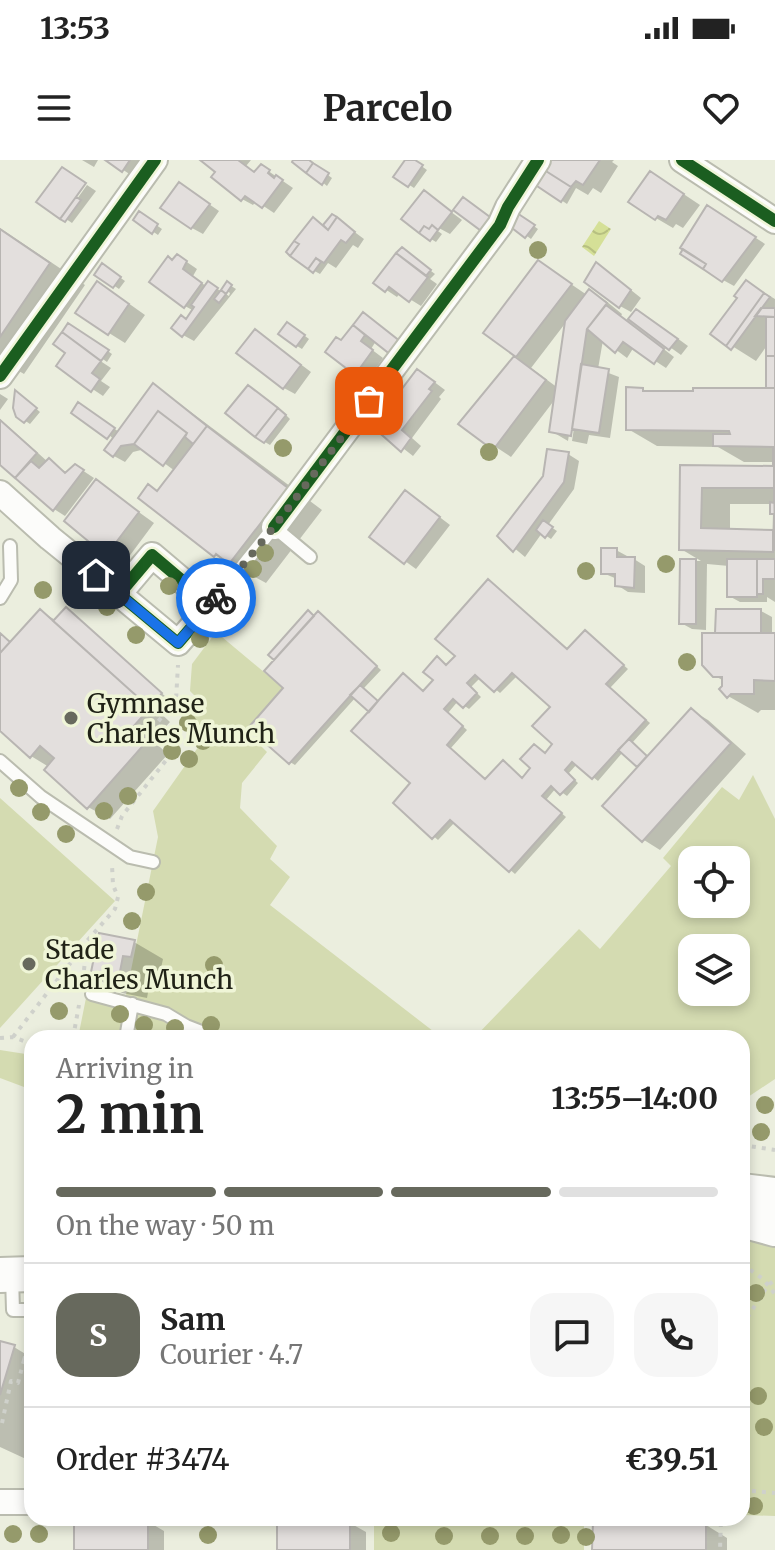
<!DOCTYPE html>
<meta charset="utf-8">
<style>
body{margin:0;font-family:Merriweather,serif;background:#f6f6f6;color:#222;height:100vh;display:flex;flex-direction:column;font-size:30px;white-space:nowrap}
*{box-sizing:border-box;margin:0}
p{font-size:26px;color:#767676}
.icon{flex:none;width:44px;height:44px;fill:none;stroke:currentColor;stroke-width:2;stroke-linecap:round;stroke-linejoin:round}
.map{position:relative;flex:1;overflow:hidden}
.sheet{position:absolute;left:24px;top:870px;width:726px;height:496px;display:flex;flex-direction:column;background:#fff;border-radius:24px;box-shadow:0 4px 12px #0003}
.sheet>*{flex:none}
.fabs{position:absolute;left:678px;top:686px;display:grid;gap:16px}
.fabs a{display:grid;place-items:center;width:72px;height:72px;border-radius:16px;background:#fff;box-shadow:0 4px 12px #0003;font-size:40px}
.pin{position:absolute;display:grid;place-items:center;width:68px;height:68px;color:#fff;margin:-34px;border-radius:16px;box-shadow:0 4px 12px #0006}
.courier{position:absolute;display:grid;place-items:center;width:80px;height:80px;margin:-40px;border:6px solid #1a73e8;border-radius:50%;background:#fff;color:#222;box-shadow:0 2px 10px #0007}
.headline em{font-style:normal;font-weight:700}
.headline div{display:flex;flex-direction:column-reverse}
.headline{display:flex;align-items:center;justify-content:space-between;height:136px;padding:0 32px}
h1{font-size:52px;font-weight:700;line-height:60px}
.bar{display:grid;grid-template-columns:repeat(4,1fr);gap:12px 8px;align-content:center;height:96px;padding:0 32px}
.bar i{height:10px;border-radius:6px;background:#e0e0e0}
.bar .selected{background:#67695d}
.bar p{grid-column:span 4}
.line{display:flex;align-items:center;gap:20px;padding:0 32px;border-top:2px solid #e0e0e0}
.line div{flex:1}
.round{display:grid;place-items:center;flex:none;width:84px;height:84px;border-radius:24px;background:#f6f6f6}
.status{display:flex;justify-content:space-between;align-items:center;height:56px;padding:0 40px;background:#fff;direction:ltr}
.status svg{height:22px;fill:currentColor}
header{display:flex;justify-content:space-between;align-items:center;height:104px;padding:0 32px;background:#fff;font-size:36px;font-weight:700}
.map>svg:first-child{display:block}
.green{fill:#d4dbb1;fill-rule:evenodd}
.water{fill:url(#water-waves)}
.shadow{fill:#0003;fill-rule:evenodd}
.building{fill:#e3dfdd;stroke:#b8b5b2;stroke-width:2;fill-rule:evenodd}
.lines{fill:none;stroke-linecap:round;stroke-linejoin:round}
.lane-casing{stroke:#babcaf;stroke-width:16}
.street-casing{stroke:#babcaf;stroke-width:28}
.secondary-casing{stroke:#babcaf;stroke-width:38}
.path{stroke:#cfd1cb;stroke-width:4;stroke-dasharray:4 6;stroke-linecap:butt}
.lane{stroke:#fcfcfa;stroke-width:12}
.street{stroke:#fcfcfa;stroke-width:24}
.secondary{stroke:#fcfcfa;stroke-width:34}
.cycleway-casing{stroke:#eff5d7;stroke-width:17}
.cycleway{stroke:#1b5e20;stroke-width:12}
.tree{fill:#959a6b}
.done{stroke:#67695d;stroke-width:8;stroke-dasharray:0 14.4}
.route{stroke:#1a73e8;stroke-width:10}
.poi-dot{fill:#67695d;stroke:#eff5d7;stroke-width:3}
.labels{text-anchor:middle;dominant-baseline:central;stroke-width:7;stroke-linejoin:round;paint-order:stroke}
.poi-label{font-size:26px;fill:#202217;stroke:#eff5d7;text-anchor:start}
</style>
<div class="status"><b>13:53</b><svg viewBox="0 0 49 12"><path d="M0 12V9h3v3zM5 12V6h3v6zM10 12V3h3v9zM15 12V0h3v12zM26 1h20v11H26zM47 4h2v5h-2z"/></svg></div>
<header><svg class="icon" aria-label="menu" viewBox="0 0 24 24"><path d="M4 6h16M4 12h16M4 18h16"/></svg>Parcelo<svg class="icon" aria-label="heart" viewBox="0 0 24 24"><path d="M12 20l-8-8c-3-5 5-10 8-4 3-6 11-1 8 4z"/></svg></header>
<div class="map">
<svg width="775" height="1390" viewBox="0 0 775 1390">
<defs>
<pattern id="water-waves" width="16" height="10" patternUnits="userSpaceOnUse" patternTransform="scale(2)"><rect width="16" height="10" fill="#d5e097"/><path d="M0 5q4-4 8 0t8 0" fill="none" stroke="#b7c081"/></pattern>
</defs>
<rect width="100%" height="100%" fill="#ebeede"/>
<path class="green" d="M216 472 283 528 246 571 267 592 242 623 240 648 277 686 270 699 290 717 270 745 442 878H78L88 828 126 835 158 677 153 651 206 576 182 554 196 537 190 531 192 504Z
M753 615 775 659V919L742 941V878H474L579 769 600 789 671 706 663 698 722 627 739 640ZM692 700H736V744H692ZM692 788H736V832H692Z
M0 638 115 741 0 868Z
M0 890 32 895V930L0 918Z
M742 1068 775 1076V1356L742 1355Z
M374 1360 584 1363V1390H374Z"/>
<path class="water" d="M599 61 611 69 594 96 582 87Z"/>
<path class="shadow" d="M82 0H98L94 7Z
M108 0H145L134 17Z
M203 0H251L246 6 256 14 261 6 293 28 274 53 256 41 253 45 242 39 218 12Z
M296 0H307L332 18 327 26Z
M408 0H413L427 10 414 28 396 16Z
M544 0H614L612 2 618 6 601 33 593 28 588 35 576 28 567 44 531 20Z
M667 23 700 45 683 68 676 64 673 68 656 58Z
M87 25 96 31 72 63 39 41 77 39Z
M190 31 219 51 203 74 192 68Z
M424 32 462 60 450 74 437 67 435 69 442 74 436 82 431 79Z
M140 54 162 69 158 75 136 60Z
M719 54 765 84 734 126 723 120Z
M518 55 538 69 531 79 527 76Z
M333 56 364 79 358 88 353 85 336 108 328 103 320 114 309 108 313 59 325 66Z
M0 68 85 125 24 214 0 200Z
M407 93 435 114 430 119 437 124 421 146 400 133 397 137 376 123Z
M178 96 197 109 193 116 207 127 209 124 229 136 230 133 224 129 228 124 236 129 194 181 183 175 187 161 194 151 185 146 174 102Z
M540 103 587 135 589 132 606 141 622 154 621 156 674 197 666 208 634 187 627 198 603 180 598 209 619 217 610 278 589 275 587 284 572 281 583 210 579 209 568 281 551 271 556 238 511 297 461 264 516 196ZM567 161 558 228 531 208Z
M108 109 125 121 119 129 97 114Z
M607 111 641 138 631 152 620 146Z
M746 122 775 139V355L772 353V344H730V371L775 373V442L767 437V442H740L729 436V406L707 404 706 470 692 469 681 463 682 401H701L681 389 682 307 775 308V302H744L718 287 657 286 628 269 643 230 648 233 768 230V184L756 201 713 174 740 137Z
M114 133 145 155 125 183 109 173Z
M363 155 376 181 371 189 383 198 367 220 356 213 342 182Z
M648 157 688 186 681 195 631 159Z
M69 165 112 194 107 202 73 178 70 181 111 208 101 221 110 227 103 236 58 206 68 192Z
M293 167 309 179 302 189 297 186Z
M256 171 311 212 295 234 284 228Z
M429 218 445 230 439 237 441 239 412 278 421 286 413 296 376 267Z
M164 232 322 350 266 423 215 395 158 332 175 311 145 289 133 292 125 302 114 296 107 290 114 280 84 247 119 272Z
M0 234 8 239 0 250Z
M20 235 40 252 30 264 18 256Z
M280 249 290 259 270 285 265 282Z
M0 259 48 302 68 313 76 306 94 318 65 356 54 349 0 302Z
M568 294 579 301 574 329 548 365 557 371 551 379 542 373 525 397 500 376Z
M97 322 154 363 128 398 118 400 101 390Z
M416 339 450 365 416 409 372 377Z
M616 390 627 396V399H634L645 406V433L628 432 617 425V419L603 413Z
M40 451 57 461 71 453 166 537 156 549 170 562 153 581 168 594 110 659 88 647 49 607 31 596 0 568V475L11 484Z
M761 451 772 457V476H775V550H761L758 553 728 536 724 521 715 516 724 475Z
M315 457H323L381 510 364 528 379 542 404 515 424 532 435 520 442 501 447 506 568 491 590 476 628 509 610 528 650 563 632 583 648 598 691 550 708 560 746 594 660 690 644 680 640 607 623 592 598 621 577 604 568 614 578 623 567 636 556 628 546 640 566 657 515 714 455 662 438 680 395 643 412 623 372 552 356 537 295 605 290 602ZM518 515 552 547 555 584 523 619 486 621 450 589 467 570 448 553 458 541 469 549 481 537 471 527 481 517 500 533Z
M134 782 163 799 160 813 152 811 147 838 122 833 92 816Z
M0 1183 14 1187 32 1198V1283L26 1299 0 1287Z
M147 1361 164 1371V1390H76Z
M350 1363 366 1372V1390H279Z
M706 1365 727 1378V1390H594Z"/>
<path class="building" d="M105 0H130L122 12Z
M200 0H238L254 12 261 4 270 10 268 13 274 18 276 15 283 20 262 48 245 36 241 41 211 17 215 12Z
M293 0H309L313 3 306 13 292 2Z
M405 0H415L423 5 408 27 393 17Z
M542 0H600L583 25 576 21 571 27 538 6Z
M313 3 329 13 322 25 306 13Z
M538 6 571 27 561 42 528 20Z
M62 7 86 23 60 59 36 42Z
M650 11 684 34 666 60 658 56 655 60 628 42Z
M179 22 210 44 191 69 160 48Z
M424 30 452 52 438 70 432 65 429 69 424 66 419 73 401 59Z
M76 37 81 40 65 62 60 59Z
M463 37 494 60 484 73 453 50Z
M707 45 756 77 722 122 703 109 706 104 680 88Z
M139 51 158 64 152 74 133 60Z
M517 53 535 65 525 78 508 65Z
M332 54 337 57 328 70 323 65Z
M313 57 328 70 337 57 355 72 346 83 341 80 324 103 316 98 308 109 290 96 299 84 294 81Z
M432 65 438 70 430 81 419 73 424 66 429 69Z
M0 69 50 103 0 177Z
M294 81 299 84 290 96 286 92Z
M402 87 431 110 426 116 396 93Z
M683 89 706 104 703 109 680 94Z
M396 93 428 117 409 142 389 127 385 132 373 123Z
M177 94 187 101 183 109 202 123 184 148 149 122 168 96 172 100Z
M316 98 321 102 313 113 308 109Z
M538 100 572 124 516 197 483 173Z
M596 102 631 130 619 148 584 122Z
M102 103 121 117 113 128 94 115Z
M746 120 764 133 726 186 710 174 737 138 734 136Z
M97 121 129 144 108 175 75 153Z
M208 121 218 128 182 177 171 168 181 155 186 159 194 147 191 145Z
M227 121 232 125 226 134 221 130Z
M589 129 607 143 587 169 571 276 549 272 565 161Z
M221 130 226 134 219 143 214 139Z
M764 133 770 137 731 190 726 186Z
M606 145 664 189 654 204 623 182 615 193 587 169Z
M761 148H775V157L755 156Z
M636 149 678 179 669 190 628 159Z
M363 152 401 182 391 195 353 165Z
M766 157H775V196H766Z
M287 162 305 175 296 187 278 174Z
M68 163 109 190 101 201 62 172Z
M353 165 365 175 361 181 373 190 355 215 325 192 336 177 341 180Z
M255 169 301 205 283 229 236 193Z
M62 172 101 201 92 213 100 219 91 232 56 206 65 193 53 184Z
M514 196 546 220 493 290 458 264Z
M766 196H775V228H766Z
M581 204 609 209 599 273 572 269Z
M417 209 435 222 429 229 432 231 402 270 411 278 401 292 373 267Z
M153 223 207 266 193 284 185 277 187 273 158 251 134 284 121 286 113 297 104 290Z
M248 225 278 248 255 277 225 253Z
M626 227 643 228V231H693V228H775V306H773V287L713 286V274H730L729 271 626 270Z
M15 230 37 248 24 263 16 257 13 248Z
M78 242 115 268 107 279 71 253Z
M278 248 286 255 264 283 255 277Z
M158 251 187 273 163 306 134 284Z
M0 260 37 293 15 318 0 305Z
M207 266 288 328 229 404 216 394 214 397 138 338 148 324 157 331Z
M547 289 569 292 564 322 513 392 497 376 543 316Z
M49 298 65 313 75 304 84 310 53 351 15 318 31 301 39 308Z
M680 305 774 306V328H702L701 368 773 370V392L679 390Z
M774 306 775 390H773L774 354H770V342L774 343Z
M96 319 139 352 111 389 100 391 64 361Z
M405 330 440 357 404 404 369 377Z
M543 360 553 367 545 378 536 370Z
M601 388H617V397H635L634 428 615 426V414H601Z
M680 399H696V464H679Z
M727 399H757V437H727Z
M757 399H775V419H763V434H757Z
M488 419 567 489 585 470 624 505 606 524 646 560 592 619 572 602 565 610 575 620 560 635 551 626 542 636 562 653 509 712 450 660 432 679 393 643 410 623 351 571 403 513 423 531 433 520 423 512 437 496 446 505 455 496 435 479ZM512 513 550 547 532 566 552 584 545 593 534 584 520 599 530 608 522 618 503 600 485 619 447 585 463 566 444 549 453 539 463 548 477 533 467 523 475 515 494 532Z
M66 447 162 533 150 548 53 461Z
M40 449 150 548 133 567 148 580 87 649 44 610 54 598 40 586 30 598 0 571V493Z
M716 449H761V473H715Z
M308 450 314 456 274 500 268 495Z
M318 451 377 506 289 604 248 568 283 528 264 511Z
M0 473 10 482 0 493Z
M702 473H775V521L754 520V534H731L727 538 719 529 722 526V517H713L702 505Z
M360 525 378 541 369 552 350 535Z
M691 548 731 583 642 682 602 646Z
M629 579 647 596 637 607 618 590Z
M99 773 135 780 131 797 123 796 118 822 90 817Z
M0 1181 15 1185 0 1235Z
M74 1359H148V1390H74Z
M277 1361H350V1390H277Z
M593 1362 706 1363V1390H592Z"/>
<g class="lines">
<defs>
<path id="lane" d="M0 438 11 420 10 386
M211 445 274 367 310 397
M0 601 41 637 130 697 153 702
M92 834 166 854 186 866 217 878
M126 878 132 844
M12 1117 13 1150H32"/>
<path id="street" d="M682 0 775 61
M0 216 155 0
M0 333 50 378 119 434
M274 367 500 65 508 47 538 0
M152 395 211 445 178 483 119 434Z
M0 1342H32"/>
<path id="secondary" d="M742 1031 775 1035
M742 1060 775 1069
M0 1115 32 1114"/>
</defs>
<use href="#lane" class="lane-casing"/>
<use href="#street" class="street-casing"/>
<use href="#secondary" class="secondary-casing"/>
<path class="path" d="M117 669 122 656 179 584 156 564 176 540 178 505
M83 820 87 781 115 749 118 737 113 725 112 705
M13 877 86 783
M0 878 13 877 32 884
M73 878 79 845
M742 985 775 990
M742 1104 763 1119 775 1134
M742 1166 768 1125 775 1120
M29 1167V1181L24 1200 32 1202
M2 1263 11 1221 18 1223 24 1200
M742 1330 775 1333
M665 1358 714 1359
M714 1358 721 1360 720 1390"/>
<use href="#lane" class="lane"/>
<use href="#street" class="street"/>
<use href="#secondary" class="secondary"/>
<defs>
<path id="cycleway" d="M682 0 775 61
M0 216 155 0
M274 367 500 65 508 47 538 0
M152 395 211 445 178 483 119 434Z"/>
</defs>
<use href="#cycleway" class="cycleway-casing"/>
<use href="#cycleway" class="cycleway"/>
</g>
<g class="tree">
<circle cx="538" cy="90" r="9"/>
<circle cx="283" cy="288" r="9"/>
<circle cx="489" cy="292" r="9"/>
<circle cx="265" cy="393" r="9"/>
<circle cx="666" cy="404" r="9"/>
<circle cx="253" cy="409" r="9"/>
<circle cx="586" cy="411" r="9"/>
<circle cx="169" cy="426" r="9"/>
<circle cx="43" cy="430" r="9"/>
<circle cx="107" cy="447" r="9"/>
<circle cx="224" cy="447" r="9"/>
<circle cx="136" cy="475" r="9"/>
<circle cx="200" cy="479" r="9"/>
<circle cx="687" cy="502" r="9"/>
<circle cx="188" cy="563" r="9"/>
<circle cx="203" cy="581" r="9"/>
<circle cx="172" cy="591" r="9"/>
<circle cx="189" cy="599" r="9"/>
<circle cx="19" cy="628" r="9"/>
<circle cx="128" cy="636" r="9"/>
<circle cx="104" cy="651" r="9"/>
<circle cx="41" cy="652" r="9"/>
<circle cx="66" cy="674" r="9"/>
<circle cx="146" cy="732" r="9"/>
<circle cx="132" cy="761" r="9"/>
<circle cx="214" cy="805" r="9"/>
<circle cx="59" cy="851" r="9"/>
<circle cx="120" cy="854" r="9"/>
<circle cx="144" cy="865" r="9"/>
<circle cx="211" cy="865" r="9"/>
<circle cx="175" cy="868" r="9"/>
<circle cx="765" cy="945" r="9"/>
<circle cx="761" cy="972" r="9"/>
<circle cx="756" cy="1133" r="9"/>
<circle cx="758" cy="1236" r="9"/>
<circle cx="764" cy="1267" r="9"/>
<circle cx="754" cy="1346" r="9"/>
<circle cx="391" cy="1373" r="9"/>
<circle cx="13" cy="1374" r="9"/>
<circle cx="39" cy="1374" r="9"/>
<circle cx="208" cy="1375" r="9"/>
<circle cx="561" cy="1375" r="9"/>
<circle cx="444" cy="1376" r="9"/>
<circle cx="490" cy="1376" r="9"/>
<circle cx="525" cy="1376" r="9"/>
<circle cx="586" cy="1377" r="9"/>
</g>
<g class="lines">
<path class="done" d="M216 438 274 367 369 241"/>
<path class="route" d="M96 415 178 483 216 438"/>
</g>
<g class="poi-dot">
<circle cx="71" cy="558" r="8"/>
<circle cx="29" cy="804" r="8"/>
</g>
<g class="labels">
<g class="poi-label">
<text x="87" y="543">Gymnase<tspan x="87" dy="30">Charles Munch</tspan></text>
<text x="45" y="789">Stade<tspan x="45" dy="30">Charles Munch</tspan></text>
</g>
</g>
</svg>
<div class="fabs">
<a><svg class="icon" aria-label="locate" viewBox="0 0 24 24"><circle cx="12" cy="12" r="6"/><path d="M12 2v4M12 18v4M2 12h4M18 12h4"/></svg></a>
<a><svg class="icon" aria-label="layers" viewBox="0 0 24 24"><path d="M12 4l9 5-9 5-9-5zM3 14l9 5 9-5"/></svg></a>
</div>
<div class="pin" style="left:369px;top:241px;background:#ea580c"><svg class="icon" aria-label="bag" viewBox="0 0 24 24"><path d="M5 8h14l-1 12H6zM9 8a3 3 0 0 1 6 0"/></svg></div>
<div class="pin" style="left:96px;top:415px;background:#1f2937"><svg class="icon" aria-label="home" viewBox="0 0 24 24"><path d="M3 11l9-7 9 7M6 9v11h12V9"/></svg></div>
<div class="courier" style="left:216px;top:438px"><svg class="icon" aria-label="bike" viewBox="0 0 24 24"><circle cx="6" cy="16" r="4"/><circle cx="18" cy="16" r="4"/><path d="M6 16l4-8h5l3 8M10 8l3 8H6M13 5h3"/></svg></div>
<section class="sheet">
<div class="headline"><div><h1>2 min</h1><p>Arriving in</p></div><em>13:55–14:00</em></div>
<div class="bar"><i class="selected"></i><i class="selected"></i><i class="selected"></i><i></i><p>On the way · 50 m</p></div>
<div class="line" style="height:144px"><b class="round" style="background:#67695d;color:#fff">S</b><div><b>Sam</b><p>Courier · 4.7</p></div><a class="round"><svg class="icon" aria-label="chat" viewBox="0 0 24 24"><path d="M4 5h16v11H9l-5 4z"/></svg></a><a class="round"><svg class="icon" aria-label="phone" viewBox="0 0 24 24"><path d="M5 4h4l2 5-3 2q2 4 5 5l2-3 5 2v4C11 20 4 13 5 4z"/></svg></a></div>
<div class="line" style="height:104px"><div>Order #3474</div><b>€39.51</b></div>
</section>
</div>
